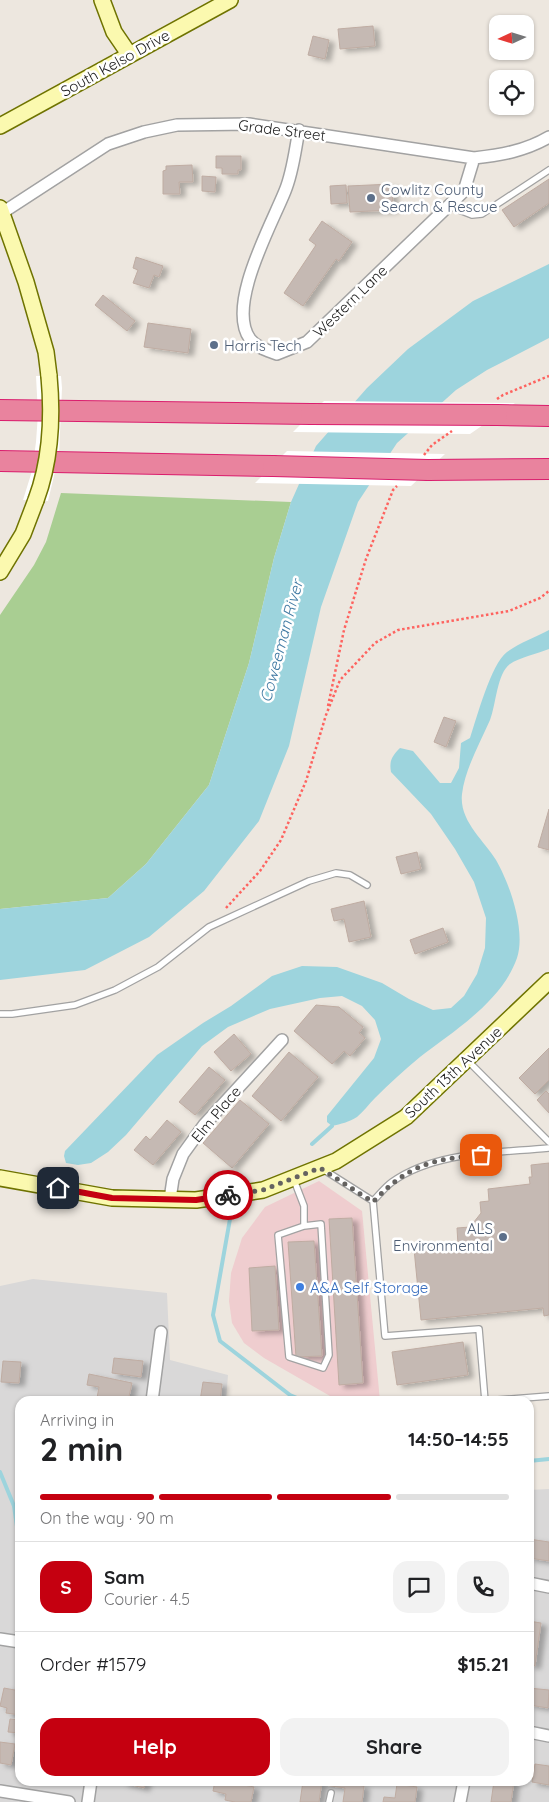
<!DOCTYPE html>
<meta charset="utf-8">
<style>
body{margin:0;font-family:Quicksand,sans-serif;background:#f2f2f2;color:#202124;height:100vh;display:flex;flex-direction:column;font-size:19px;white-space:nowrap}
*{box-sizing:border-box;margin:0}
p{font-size:16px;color:#757577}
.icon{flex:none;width:28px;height:28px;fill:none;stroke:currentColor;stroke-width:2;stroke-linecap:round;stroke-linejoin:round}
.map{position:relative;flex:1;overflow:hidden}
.side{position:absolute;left:15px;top:1396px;width:519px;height:390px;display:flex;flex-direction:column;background:#fff;border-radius:15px;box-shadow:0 1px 4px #0004}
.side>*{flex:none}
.needle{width:32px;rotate:266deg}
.fabs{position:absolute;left:489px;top:15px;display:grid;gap:10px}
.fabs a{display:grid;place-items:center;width:45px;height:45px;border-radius:10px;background:#fff;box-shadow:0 1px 4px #0004;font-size:25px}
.pin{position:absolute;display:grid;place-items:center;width:42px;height:42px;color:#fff;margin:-21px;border-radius:10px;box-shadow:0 2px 8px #0006}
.courier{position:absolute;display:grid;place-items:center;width:50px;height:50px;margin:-25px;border:4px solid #c50010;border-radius:50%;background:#fff;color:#222;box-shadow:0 1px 6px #0007}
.head em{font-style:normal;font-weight:800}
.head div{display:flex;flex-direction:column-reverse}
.head{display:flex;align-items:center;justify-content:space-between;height:85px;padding:0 25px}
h1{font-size:32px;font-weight:800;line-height:38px}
.bar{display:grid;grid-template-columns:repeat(4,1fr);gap:8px 5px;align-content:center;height:60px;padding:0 25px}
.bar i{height:6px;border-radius:4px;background:#e0e0e0}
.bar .active{background:#c50010}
.bar p{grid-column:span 4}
.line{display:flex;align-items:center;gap:12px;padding:0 25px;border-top:1px solid #e0e0e0}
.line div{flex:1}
.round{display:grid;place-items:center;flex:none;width:52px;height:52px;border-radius:15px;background:#f2f2f2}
.action{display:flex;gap:10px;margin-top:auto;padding:10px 25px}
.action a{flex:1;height:58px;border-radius:15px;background:#c50010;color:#fff;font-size:20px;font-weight:800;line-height:58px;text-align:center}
.action a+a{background:#f2f2f2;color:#202124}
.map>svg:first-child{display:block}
.residential{fill:#d9d8d8}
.commercial{fill:#efcdcf}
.forest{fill:#a9ce92}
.water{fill:#9dd4dd}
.pier{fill:#fff}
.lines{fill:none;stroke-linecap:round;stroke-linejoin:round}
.stream{stroke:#9dd4dd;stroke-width:4}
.building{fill:#c5b9b3;stroke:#bfaca2;filter:url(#shadow)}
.lane-casing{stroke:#a2a2a2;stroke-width:8}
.street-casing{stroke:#a2a2a2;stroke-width:14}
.secondary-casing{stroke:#6f7301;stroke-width:18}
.highway-casing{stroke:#da1d6d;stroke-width:22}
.path{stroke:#fe635f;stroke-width:2.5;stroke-dasharray:2.5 2.5;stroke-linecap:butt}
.lane{stroke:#fff;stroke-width:5.5}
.street{stroke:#fff;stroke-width:11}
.secondary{stroke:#fbf9af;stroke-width:15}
.highway{stroke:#e9839e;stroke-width:20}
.secondary-bridge-casing{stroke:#6f7301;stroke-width:18;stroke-linecap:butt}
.highway-bridge-casing{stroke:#da1d6d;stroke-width:22;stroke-linecap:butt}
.secondary-bridge{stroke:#fbf9af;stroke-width:15}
.highway-bridge{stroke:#e9839e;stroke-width:20}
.done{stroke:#646260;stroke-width:5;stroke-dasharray:0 9}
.route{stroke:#c50010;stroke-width:6}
.service-dot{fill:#5c6f8a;stroke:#fff;stroke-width:2}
.shop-dot{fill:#3f7fe0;stroke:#fff;stroke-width:2}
.labels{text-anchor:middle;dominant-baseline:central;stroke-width:5;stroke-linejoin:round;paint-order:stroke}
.street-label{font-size:15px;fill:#1b1b1b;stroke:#fff}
.service-label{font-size:15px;fill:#4e5e75;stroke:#fff;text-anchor:start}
.shop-label{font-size:15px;fill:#366cbe;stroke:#fff;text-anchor:start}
.water-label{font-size:16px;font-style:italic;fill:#427ba4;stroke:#fff}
</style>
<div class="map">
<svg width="549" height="1802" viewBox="0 0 549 1802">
<defs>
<filter id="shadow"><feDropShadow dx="5.5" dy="3" stdDeviation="2.5" flood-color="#0004"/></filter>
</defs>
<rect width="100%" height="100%" fill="#ede7df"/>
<path class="residential" d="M33 1279 167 1293 170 1360 228 1375 226 1401H20V1781H529V1490L549 1489V1802H0V1286Z"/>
<path class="commercial" d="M319 1181 362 1211 380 1401 337 1400 264 1358 244 1343 232 1323 229 1301 231 1273 242 1238 265 1207Z"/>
<path class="forest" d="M61 493 291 502 274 558 249 663 209 785 146 864 108 898 0 909V615L34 565 46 542Z"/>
<path class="water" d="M549 264V338L487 370 456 390 397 443 358 502 321 607 289 746 259 821 204 891 149 937 85 970 0 980V909L108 898 146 864 209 785 249 663 274 558 291 502 316 446 367 388 408 349 473 301Z
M549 630V649C539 653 518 658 510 664 497 673 496 705 490 720 480 743 465 769 462 794 459 821 484 840 496 860 510 884 526 931 517 958 502 1001 454 1031 420 1057 404 1070 389 1084 375 1098 369 1104 363 1112 357 1117 349 1122 341 1124 332 1126L327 1122V1116L374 1058 381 1039 375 1020 362 1006 342 996 320 998 270 1009 228 1027 202 1046 126 1135 108 1152 91 1163 78 1165 66 1163 64 1156 65 1151 157 1055 203 1023 231 1006 272 976 302 966 337 967 382 983 409 999 433 1010 451 1008 464 996 477 974 485 948 486 918 474 882 455 849 431 814 391 772C389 761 392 756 400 748L413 751 440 783H451L459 768 461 743 470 738C477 717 491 664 507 652 519 643 536 637 549 630Z"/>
<path class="pier" d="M36 376H61L62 388 59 455 48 501 23 500 32 471 36 442 38 414Z
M324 401 515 403 470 434 293 432Z
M287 451 445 454 411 486 255 483Z"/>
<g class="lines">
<path class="stream" d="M312 1144 332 1126
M230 1219 213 1315 220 1341 290 1395 304 1401
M529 1461 549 1459
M0 1472 14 1506 20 1547"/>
</g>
<path class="building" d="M373 26 375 46 340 49 338 29Z
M313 36 329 40 325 59 308 55Z
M216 156H241V170H238V174H222V168H216Z
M192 165 193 182H179L180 194H163V171L166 170V166Z
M202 176 216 177 215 192 202 191Z
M549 179V203L514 227 502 210Z
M392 184 393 210 350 212 348 186Z
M346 185 347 203 331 204 330 186Z
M322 221 352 242 339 261 336 259 303 306 284 293 316 245 309 240Z
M136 257 163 266 159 277 154 275 149 288 133 283 138 270 133 268Z
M103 295 135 321 127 331 95 305Z
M148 323 191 329 188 353 144 347Z
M444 717 456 721 446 747 434 742Z
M549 809V850L538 847Z
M417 852 421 869 401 874 396 857Z
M364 901 371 937 349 942 344 919 334 921 331 909Z
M443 928 448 942 415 954 410 940Z
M316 1005 339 1007 363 1027 359 1033 365 1038 350 1056 344 1051 332 1064 294 1031Z
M234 1034 251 1054 231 1071 214 1052Z
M549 1048V1080L535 1094 519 1078Z
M289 1052 318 1077 281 1121 252 1096Z
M209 1067 225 1080 195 1115 179 1102Z
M546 1091 549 1094V1113L537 1100Z
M240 1100 269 1124 232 1168 203 1143Z
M167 1120 181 1132 153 1165 134 1150 146 1136 150 1140Z
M549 1163V1315L544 1316 543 1308 421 1320 414 1249 458 1245 457 1228 470 1227 481 1213 480 1202 489 1201 488 1189 530 1184 529 1177H532L531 1165Z
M352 1218 363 1383 339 1385 329 1219Z
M314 1241 322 1356 296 1357 288 1242Z
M275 1266 279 1330 252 1331 249 1268Z
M463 1342 468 1375 397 1385 392 1352Z
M114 1358 143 1361 141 1377 112 1373Z
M3 1361 21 1362 19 1383 1 1382Z
M89 1374 132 1383 128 1401H113L97 1398 99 1387 87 1385Z
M203 1382 222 1384 220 1401H200Z
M529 1539 549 1542V1561L529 1558Z
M529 1621 541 1623 535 1666 529 1665Z
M4 1688 20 1691V1715L6 1713 7 1708 0 1706Z
M529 1688 549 1690 548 1708 529 1705Z
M10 1719 20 1720V1733L8 1732Z
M0 1742 15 1744 11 1765 0 1763Z
M535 1764 549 1766V1785L532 1782Z
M123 1781H146L144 1788 123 1783Z
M215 1781H224L254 1787 251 1802H235L225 1800 226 1794 213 1791Z
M303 1781H322L319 1802H300Z
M324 1781H346L345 1783 364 1786 362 1802H343L345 1788 324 1785Z
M494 1781H514L511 1802H491Z
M397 1784 417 1787 415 1802H383L384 1797 395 1798Z"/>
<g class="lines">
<defs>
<path id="lane" d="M449 206 472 215 482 214 549 170
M0 1014H12L75 1005 115 990 158 967 209 927 309 881 336 873 350 875 367 885
M468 1061 549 1142
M321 1168 373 1201 385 1336 479 1329 485 1401 549 1396
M294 1180 304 1206V1226L278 1235 289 1357 323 1368 329 1355 321 1224 304 1226
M373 1201C379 1195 385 1187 392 1182 435 1151 498 1153 549 1148
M329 1802 331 1793"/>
<path id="street" d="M299 130C295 150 293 172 285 191 271 226 226 306 250 339 256 347 268 351 277 354L307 342 464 191 474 158
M2 213 108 144 144 132 177 125 249 124 474 158C501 155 525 151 549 137
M170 1199 173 1179 183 1154 204 1125 282 1040
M152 1401 161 1332
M529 1583 549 1587
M0 1639 20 1642
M529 1732 549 1736
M0 1791 69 1802
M88 1802 91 1781
M460 1802 464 1781"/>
<path id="secondary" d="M102 0 114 32 129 54
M0 126 230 0
M0 208 26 282 46 352 49 376
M0 572 23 534 36 500
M0 1178 112 1198 196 1200 263 1190 336 1161 406 1117 549 981"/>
<path id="highway" d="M0 410 311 414
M497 415 549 416
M0 461 273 466
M428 470 549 469"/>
</defs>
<use href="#lane" class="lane-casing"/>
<use href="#street" class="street-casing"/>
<use href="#secondary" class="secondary-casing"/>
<use href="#highway" class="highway-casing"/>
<path class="path" d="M497 399 503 395 549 376
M424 455 432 445 452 431
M328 706 344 630 366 559 393 490 397 486
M226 908 260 871 281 840 306 781 326 715 340 680 375 643 398 630 509 611 540 598 549 591"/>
<use href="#lane" class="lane"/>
<use href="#street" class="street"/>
<use href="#secondary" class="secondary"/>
<use href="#highway" class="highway"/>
<defs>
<path id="secondary-bridge" d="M36 500C51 460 53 419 49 376"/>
<path id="highway-bridge" d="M311 414 497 415
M273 466 428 470"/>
</defs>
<use href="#secondary-bridge" class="secondary-bridge-casing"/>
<use href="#highway-bridge" class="highway-bridge-casing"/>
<use href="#secondary-bridge" class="secondary-bridge"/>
<use href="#highway-bridge" class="highway-bridge"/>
</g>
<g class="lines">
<path class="done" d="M228 1195 263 1190 320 1168 373 1202C408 1165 432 1159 481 1155"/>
<path class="route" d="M58 1188 112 1198 196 1200 228 1195"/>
</g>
<g class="service-dot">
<circle cx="371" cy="198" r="5"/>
<circle cx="214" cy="345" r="5"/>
<circle cx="503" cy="1237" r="5"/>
</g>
<circle class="shop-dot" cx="300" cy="1287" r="5"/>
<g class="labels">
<g class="street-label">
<text transform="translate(115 63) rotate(-29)">South Kelso Drive</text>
<text transform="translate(282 130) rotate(7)">Grade Street</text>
<text transform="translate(350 301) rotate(-44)">Western Lane</text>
<text transform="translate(453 1072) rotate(-43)">South 13th Avenue</text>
<text transform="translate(216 1114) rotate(-50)">Elm Place</text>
</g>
<g class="service-label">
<text x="381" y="189">Cowlitz County<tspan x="381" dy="17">Search &amp; Rescue</tspan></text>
<text x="224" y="345">Harris Tech</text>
<text x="493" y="1228" text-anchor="end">ALS<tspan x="493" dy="17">Environmental</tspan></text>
</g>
<g class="shop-label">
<text x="310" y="1287">A&amp;A Self Storage</text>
</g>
<g class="water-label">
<text transform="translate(281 641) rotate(-75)">Coweeman River</text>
</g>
</g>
</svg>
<div class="fabs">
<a><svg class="needle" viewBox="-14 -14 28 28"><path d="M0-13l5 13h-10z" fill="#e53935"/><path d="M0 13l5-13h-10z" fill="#757577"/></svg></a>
<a><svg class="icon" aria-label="locate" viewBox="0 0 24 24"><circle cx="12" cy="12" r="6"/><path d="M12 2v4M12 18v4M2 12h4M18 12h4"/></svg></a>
</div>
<div class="pin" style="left:481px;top:1155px;background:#ea580c"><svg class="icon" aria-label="bag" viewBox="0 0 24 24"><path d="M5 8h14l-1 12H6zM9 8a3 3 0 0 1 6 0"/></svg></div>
<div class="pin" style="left:58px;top:1188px;background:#1f2937"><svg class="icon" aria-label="home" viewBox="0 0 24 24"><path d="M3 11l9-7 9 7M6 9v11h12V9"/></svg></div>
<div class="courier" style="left:228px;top:1195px"><svg class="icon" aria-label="bike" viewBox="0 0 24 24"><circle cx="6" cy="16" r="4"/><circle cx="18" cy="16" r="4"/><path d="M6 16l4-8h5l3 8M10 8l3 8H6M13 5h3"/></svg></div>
<section class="side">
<div class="head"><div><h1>2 min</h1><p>Arriving in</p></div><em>14:50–14:55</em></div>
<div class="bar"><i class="active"></i><i class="active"></i><i class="active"></i><i></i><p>On the way · 90 m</p></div>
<div class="line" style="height:90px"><b class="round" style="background:#c50010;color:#fff">S</b><div><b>Sam</b><p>Courier · 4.5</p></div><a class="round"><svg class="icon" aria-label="chat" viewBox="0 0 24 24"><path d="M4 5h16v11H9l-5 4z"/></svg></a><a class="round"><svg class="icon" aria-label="phone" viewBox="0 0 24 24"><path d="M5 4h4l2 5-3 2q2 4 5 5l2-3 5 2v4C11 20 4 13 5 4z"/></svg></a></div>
<div class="line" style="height:65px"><div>Order #1579</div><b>$15.21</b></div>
<div class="action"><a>Help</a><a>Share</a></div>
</section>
</div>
